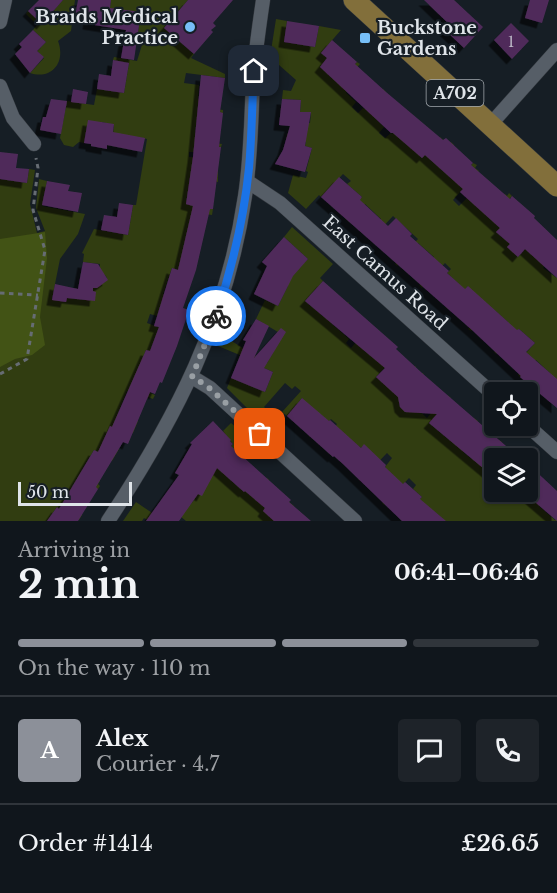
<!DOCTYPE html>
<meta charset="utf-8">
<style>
body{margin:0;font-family:"Libre Baskerville",serif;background:#1e2329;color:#f1f3f6;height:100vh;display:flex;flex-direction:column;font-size:22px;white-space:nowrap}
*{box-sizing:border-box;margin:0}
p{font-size:20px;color:#9c9fa3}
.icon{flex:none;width:33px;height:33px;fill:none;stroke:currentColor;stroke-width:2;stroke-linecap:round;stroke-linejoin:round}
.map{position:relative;height:521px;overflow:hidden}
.panel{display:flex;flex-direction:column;background:#10161c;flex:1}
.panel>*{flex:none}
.tools{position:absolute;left:484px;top:382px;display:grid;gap:12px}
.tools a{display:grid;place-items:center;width:54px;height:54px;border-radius:6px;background:#10161c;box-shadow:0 2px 4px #0004,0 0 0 2px #30353b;font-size:30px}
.scale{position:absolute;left:18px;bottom:15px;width:114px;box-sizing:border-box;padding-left:6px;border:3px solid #dfe4e9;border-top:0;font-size:16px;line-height:21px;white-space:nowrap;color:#dfe4e9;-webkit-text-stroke:4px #161e25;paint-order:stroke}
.pin{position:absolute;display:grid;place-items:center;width:51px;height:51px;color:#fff;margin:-26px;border-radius:12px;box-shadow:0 3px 9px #0006}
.courier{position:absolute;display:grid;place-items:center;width:60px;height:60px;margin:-30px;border:4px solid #1a73e8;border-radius:50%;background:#fff;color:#222;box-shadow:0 2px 8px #0007}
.headline em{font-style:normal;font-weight:800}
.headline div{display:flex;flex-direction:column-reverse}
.headline{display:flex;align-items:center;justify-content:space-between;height:102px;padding:0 18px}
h1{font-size:39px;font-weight:800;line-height:45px}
.bar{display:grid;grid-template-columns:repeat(4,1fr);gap:9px 6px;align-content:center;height:72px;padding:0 18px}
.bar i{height:8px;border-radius:4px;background:#30353b}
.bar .on{background:#8c9099}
.bar p{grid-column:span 4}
.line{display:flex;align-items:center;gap:15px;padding:0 18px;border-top:2px solid #30353b}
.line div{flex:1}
.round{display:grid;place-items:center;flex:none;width:63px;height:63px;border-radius:6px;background:#1e2329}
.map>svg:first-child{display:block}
.green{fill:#313d11}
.forest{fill:#425315}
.building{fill:#502c5a;filter:url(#shadow)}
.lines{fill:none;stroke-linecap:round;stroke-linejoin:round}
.street-casing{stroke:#33383e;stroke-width:15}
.primary-casing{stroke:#33383e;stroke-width:22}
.path{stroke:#666c73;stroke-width:3;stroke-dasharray:4.5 4.5;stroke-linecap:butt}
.street{stroke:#565e67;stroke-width:14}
.primary{stroke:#826f3b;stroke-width:21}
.done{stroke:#999fa4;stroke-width:6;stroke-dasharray:0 10.8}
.route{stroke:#1a73e8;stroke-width:8}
.poi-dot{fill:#77bff7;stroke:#161e25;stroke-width:2}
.labels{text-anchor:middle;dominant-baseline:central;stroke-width:4.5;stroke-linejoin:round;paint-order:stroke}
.number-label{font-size:15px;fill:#bbb6c5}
.shield{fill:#161e25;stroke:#a3a9ae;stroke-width:1.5}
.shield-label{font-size:16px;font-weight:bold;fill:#dfe4e9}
.poi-label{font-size:18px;font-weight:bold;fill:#dfe4e9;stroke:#161e25;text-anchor:end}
.street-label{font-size:18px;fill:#dfe4e9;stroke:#161e25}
</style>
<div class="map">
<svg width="557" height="521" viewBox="0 0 557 521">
<defs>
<filter id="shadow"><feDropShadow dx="-5.5" dy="5.5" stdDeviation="0" flood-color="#0009"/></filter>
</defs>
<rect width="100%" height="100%" fill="#161e25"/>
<path class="green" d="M63 0H75L71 31 58 41C66 62 52 80 30 73L44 58 37 51 46 42 33 30 37 25 26 14 28 11 42 23Z
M111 0H188L164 28 194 54 191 58 225 74V78L186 73 184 83 199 85 198 99 209 101V108L223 110V113L198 110 195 133 206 142 222 144 221 147 196 144 195 152H189V157H194L193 168 218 171V182L190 177 186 204 213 209 212 215 192 212 194 275 172 268 163 294 169 296 162 301 157 316 150 314 147 323 166 330 155 338 150 351 146 350 143 357 168 368 132 385 155 395 153 399 148 397 147 399 127 391 118 413 138 421 133 433 115 424 106 442 119 449 112 461 94 450 82 470 100 481 98 484 100 486 98 489 79 477 70 507 82 515 79 520 70 513 68 516 57 507 47 521H0V179L27 183 29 169 35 170 30 204 37 233 45 231 36 208 39 179 47 181 42 206 85 214 78 234 60 259 52 299 66 302 67 298 86 300 87 295 92 296 93 288H97L98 283H104L107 278 105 275 99 274 100 264 83 262 84 254 82 253 94 229 128 235 133 205H136L147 139 131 136 128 149 107 145 109 134 113 135 114 125 102 122 101 128 87 126 84 143 79 142 73 147 64 145 60 138 67 101 94 105 97 89 124 93 129 63 113 60 114 57 137 61 145 35 138 33 141 13 118 9 115 28 107 27Z
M276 19 287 21 284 42 315 47 319 26 341 30 321 53 327 58 320 67 338 83 357 62 360 64 348 77 353 84 346 93 356 102 352 107 358 113 363 108 365 109 383 89 386 92 376 103 382 110 375 118 384 127 379 133 385 138 391 133 392 134 411 113 422 158 440 137 443 140 439 156 451 142 454 145 436 165 457 182 473 163 477 165 475 168 479 171 453 200 459 206 467 198 487 215 505 194 507 196 509 193 512 196 493 218 502 226 497 233 504 239 510 233 518 257 525 249 541 263 556 246 557 252 543 268 557 278V386L545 382 551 374 536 360 520 377 518 375 528 363 522 357 535 343 519 329 496 354 494 352 502 342 508 322 492 308 471 331 468 329 477 319 468 286 448 309 445 307 462 287 447 273 451 269 445 263 422 288 419 285 427 276 434 257 418 243 397 266 395 264 418 239 393 216 378 232 373 227 381 219 365 204 349 222 344 217 362 197 347 184 351 181 343 174 321 197 319 195 306 209 288 193 293 175 306 178 308 172 306 171 312 148 305 146 306 142 301 144 286 140 287 134 290 135 299 122 310 123 311 113 300 112 301 100 282 99 283 90 291 91 296 80 270 57Z
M292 227 333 264 320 278 323 281 305 301 323 316 331 306 339 312 348 302 349 303 331 323 349 339 346 343 351 348 372 324 359 345 399 352 376 377 393 391 415 366 416 367 407 377 413 383 422 373 424 374 399 403 400 407 405 411 414 406 427 418 447 395 451 398 429 423 449 440C457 431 466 427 474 418L478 421 462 438 464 453 472 459 486 444 492 448 499 440 502 442 482 466 495 468V492H510L513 494 517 492 526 499 530 495 554 489 539 506 555 520 557 519V521H441L443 519 435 512 408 511 422 497 413 489 416 485 409 478 384 505 382 503 397 487 385 467 392 458 387 453 360 481 358 479 367 469 364 445 361 448 335 427 337 424 331 419 328 422 326 420 310 437 309 436 316 427 302 398 287 416 282 412 301 391 295 386 292 389 285 383 264 407 271 413 262 423 227 388 231 378 265 392 273 372 264 368V365L218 346 222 335 267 363 283 335 256 319 265 300 278 306 288 286 284 283 308 259 284 237Z
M231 423 254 442 242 455 244 457 227 477 244 492 253 482 259 487 267 478 269 480 253 497 265 508 282 510 289 502 294 506 280 521H186L180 516 194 500 184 491 198 486 233 444 223 431Z
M136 502 164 521H149L144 518 142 521H123Z"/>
<path class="forest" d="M45 232 47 258 40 317 45 345 32 355 15 359 0 367V239Z"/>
<path class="building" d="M39 0H63L42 24 28 11Z
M78 0H111L110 8 141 12 134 60 121 58 126 30 88 24 89 18 75 16Z
M188 0H233L213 23 216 26 211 30 213 32 194 54 164 28Z
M424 0H454L483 27 464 48 445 30 450 25Z
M530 0H549L542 23 525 18Z
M287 21 319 26 315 47 284 42Z
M511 23 529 41 512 59 494 40Z
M33 30 46 42 37 51 44 57 30 73 15 54 22 47 19 44Z
M332 40 357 62 355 64 386 92 443 140 446 138 473 163 471 165 510 199 512 196 535 216 534 218 557 240V278L525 249 518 257 507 247 510 244 496 232 500 228 460 192 463 189 425 155 422 158 393 133H391L320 67 327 58 321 53Z
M113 60 129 63 124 93 97 89 99 74 111 76Z
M201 75 225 78 220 112 223 113 219 147H221L213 209H210L196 270 183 308 189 310 177 346 162 383 160 382 155 394 150 392 128 444 123 442 96 487 98 489 78 521H47L57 507 59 509 94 450 98 452 110 426 112 427 146 350 150 351 159 327 154 326 172 268 178 270 193 206 186 204 193 157Z
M73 89 88 92 86 104 71 102Z
M51 99 67 101 61 134 40 130 43 117H46Z
M282 99 301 100 300 112H311L305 146 312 148 305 172 275 164 283 150 290 126 279 125Z
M88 120 114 124 113 132 145 138 142 152 107 145V149L91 146V144L84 143Z
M0 152 18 154 16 168 29 169 27 183 0 179Z
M339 177 362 197 360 200 388 226 396 218 412 234 410 236 449 271 447 273 465 289 468 286 517 330 519 329 535 343 526 352 557 379V408L520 377 521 376 472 330 321 197Z
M47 181 70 185 68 191 82 193 78 212 42 205Z
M119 203 133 205 128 235 101 230 104 215 117 217Z
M284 237 308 259 293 276 278 306 254 294 267 266 262 262Z
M83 262 98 264 108 280 97 288H93V291L96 292 95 301 67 298 66 302 52 300 55 284 78 289Z
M323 281 398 347 396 349 422 373 521 459H495V478L429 423 437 414 405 412 400 407 398 397 376 377 385 368 305 301Z
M256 319 269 326 254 358 281 328 286 332 264 368 273 372 265 392 231 378 246 341 243 340Z
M302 398 329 421 330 420 361 448 364 444 386 465 385 467 403 484 405 482 422 497 420 499 446 521H402L343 464 334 456 333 457 287 416Z
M213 421 231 440 230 441 233 444 231 446 291 500 289 502 311 521H274L263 511 265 508 245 491 244 492 217 468 202 496 198 494 179 521H146L179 475 175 473 192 444 190 443Z
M528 464 557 491V521L528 496Z"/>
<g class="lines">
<defs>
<path id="street" d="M0 22 5 0
M0 86 13 118 34 144
M490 125 557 50
M247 181 280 203 495 396
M192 377 210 388 355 521
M528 426 557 452
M108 521C176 418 227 319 245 196 251 158 251 120 253 82 255 54 259 27 263 0"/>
<path id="primary" d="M354 0 557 186"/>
</defs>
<use href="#street" class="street-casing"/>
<use href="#primary" class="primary-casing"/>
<path class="path" d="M0 293 38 295
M0 374 27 359 45 250 33 210 38 168 36 158"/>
<use href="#street" class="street"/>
<use href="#primary" class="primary"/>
</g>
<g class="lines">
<path class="done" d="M216 316 192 377 206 385 260 434"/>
<path class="route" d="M216 316C232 268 244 218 249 168 252 135 252 103 254 71"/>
</g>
<g class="poi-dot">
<circle cx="190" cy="27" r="6"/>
<rect x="359" y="32" width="12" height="12" rx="3"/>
</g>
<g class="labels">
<g class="number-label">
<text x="511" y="41">1</text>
</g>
<rect class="shield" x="426.5" y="80" width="57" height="26" rx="4.5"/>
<g class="shield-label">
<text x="455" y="93">A702</text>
</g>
<g class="poi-label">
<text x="178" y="17">Braids Medical<tspan x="178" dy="21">Practice</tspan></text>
<text x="377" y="28" text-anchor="start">Buckstone<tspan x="377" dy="21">Gardens</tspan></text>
</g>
<g class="street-label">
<text transform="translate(385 273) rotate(42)">East Camus Road</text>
</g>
</g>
</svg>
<div class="tools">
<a><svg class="icon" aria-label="locate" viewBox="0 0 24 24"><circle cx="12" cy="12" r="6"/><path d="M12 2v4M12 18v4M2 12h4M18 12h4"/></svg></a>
<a><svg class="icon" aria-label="layers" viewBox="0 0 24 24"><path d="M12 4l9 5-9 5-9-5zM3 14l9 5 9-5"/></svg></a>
</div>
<div class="scale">50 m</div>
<div class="pin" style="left:260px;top:434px;background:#ea580c"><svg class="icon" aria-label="bag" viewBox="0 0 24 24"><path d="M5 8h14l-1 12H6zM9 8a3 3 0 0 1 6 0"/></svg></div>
<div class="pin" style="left:254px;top:71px;background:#1f2937"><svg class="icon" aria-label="home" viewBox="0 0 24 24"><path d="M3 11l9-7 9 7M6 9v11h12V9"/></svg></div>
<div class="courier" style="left:216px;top:316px"><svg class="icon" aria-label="bike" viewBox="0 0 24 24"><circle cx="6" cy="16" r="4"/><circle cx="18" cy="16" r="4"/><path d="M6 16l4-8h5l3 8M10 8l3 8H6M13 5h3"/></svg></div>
</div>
<section class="panel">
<div class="headline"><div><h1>2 min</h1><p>Arriving in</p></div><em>06:41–06:46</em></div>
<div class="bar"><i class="on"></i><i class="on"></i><i class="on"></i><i></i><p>On the way · 110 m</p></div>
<div class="line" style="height:108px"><b class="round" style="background:#8c9099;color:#fff">A</b><div><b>Alex</b><p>Courier · 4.7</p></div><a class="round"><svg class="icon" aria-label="chat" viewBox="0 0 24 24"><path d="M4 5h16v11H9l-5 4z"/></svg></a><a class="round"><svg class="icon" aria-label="phone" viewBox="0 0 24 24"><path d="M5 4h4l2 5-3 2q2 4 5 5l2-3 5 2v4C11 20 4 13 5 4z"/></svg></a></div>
<div class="line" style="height:78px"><div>Order #1414</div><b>£26.65</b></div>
</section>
